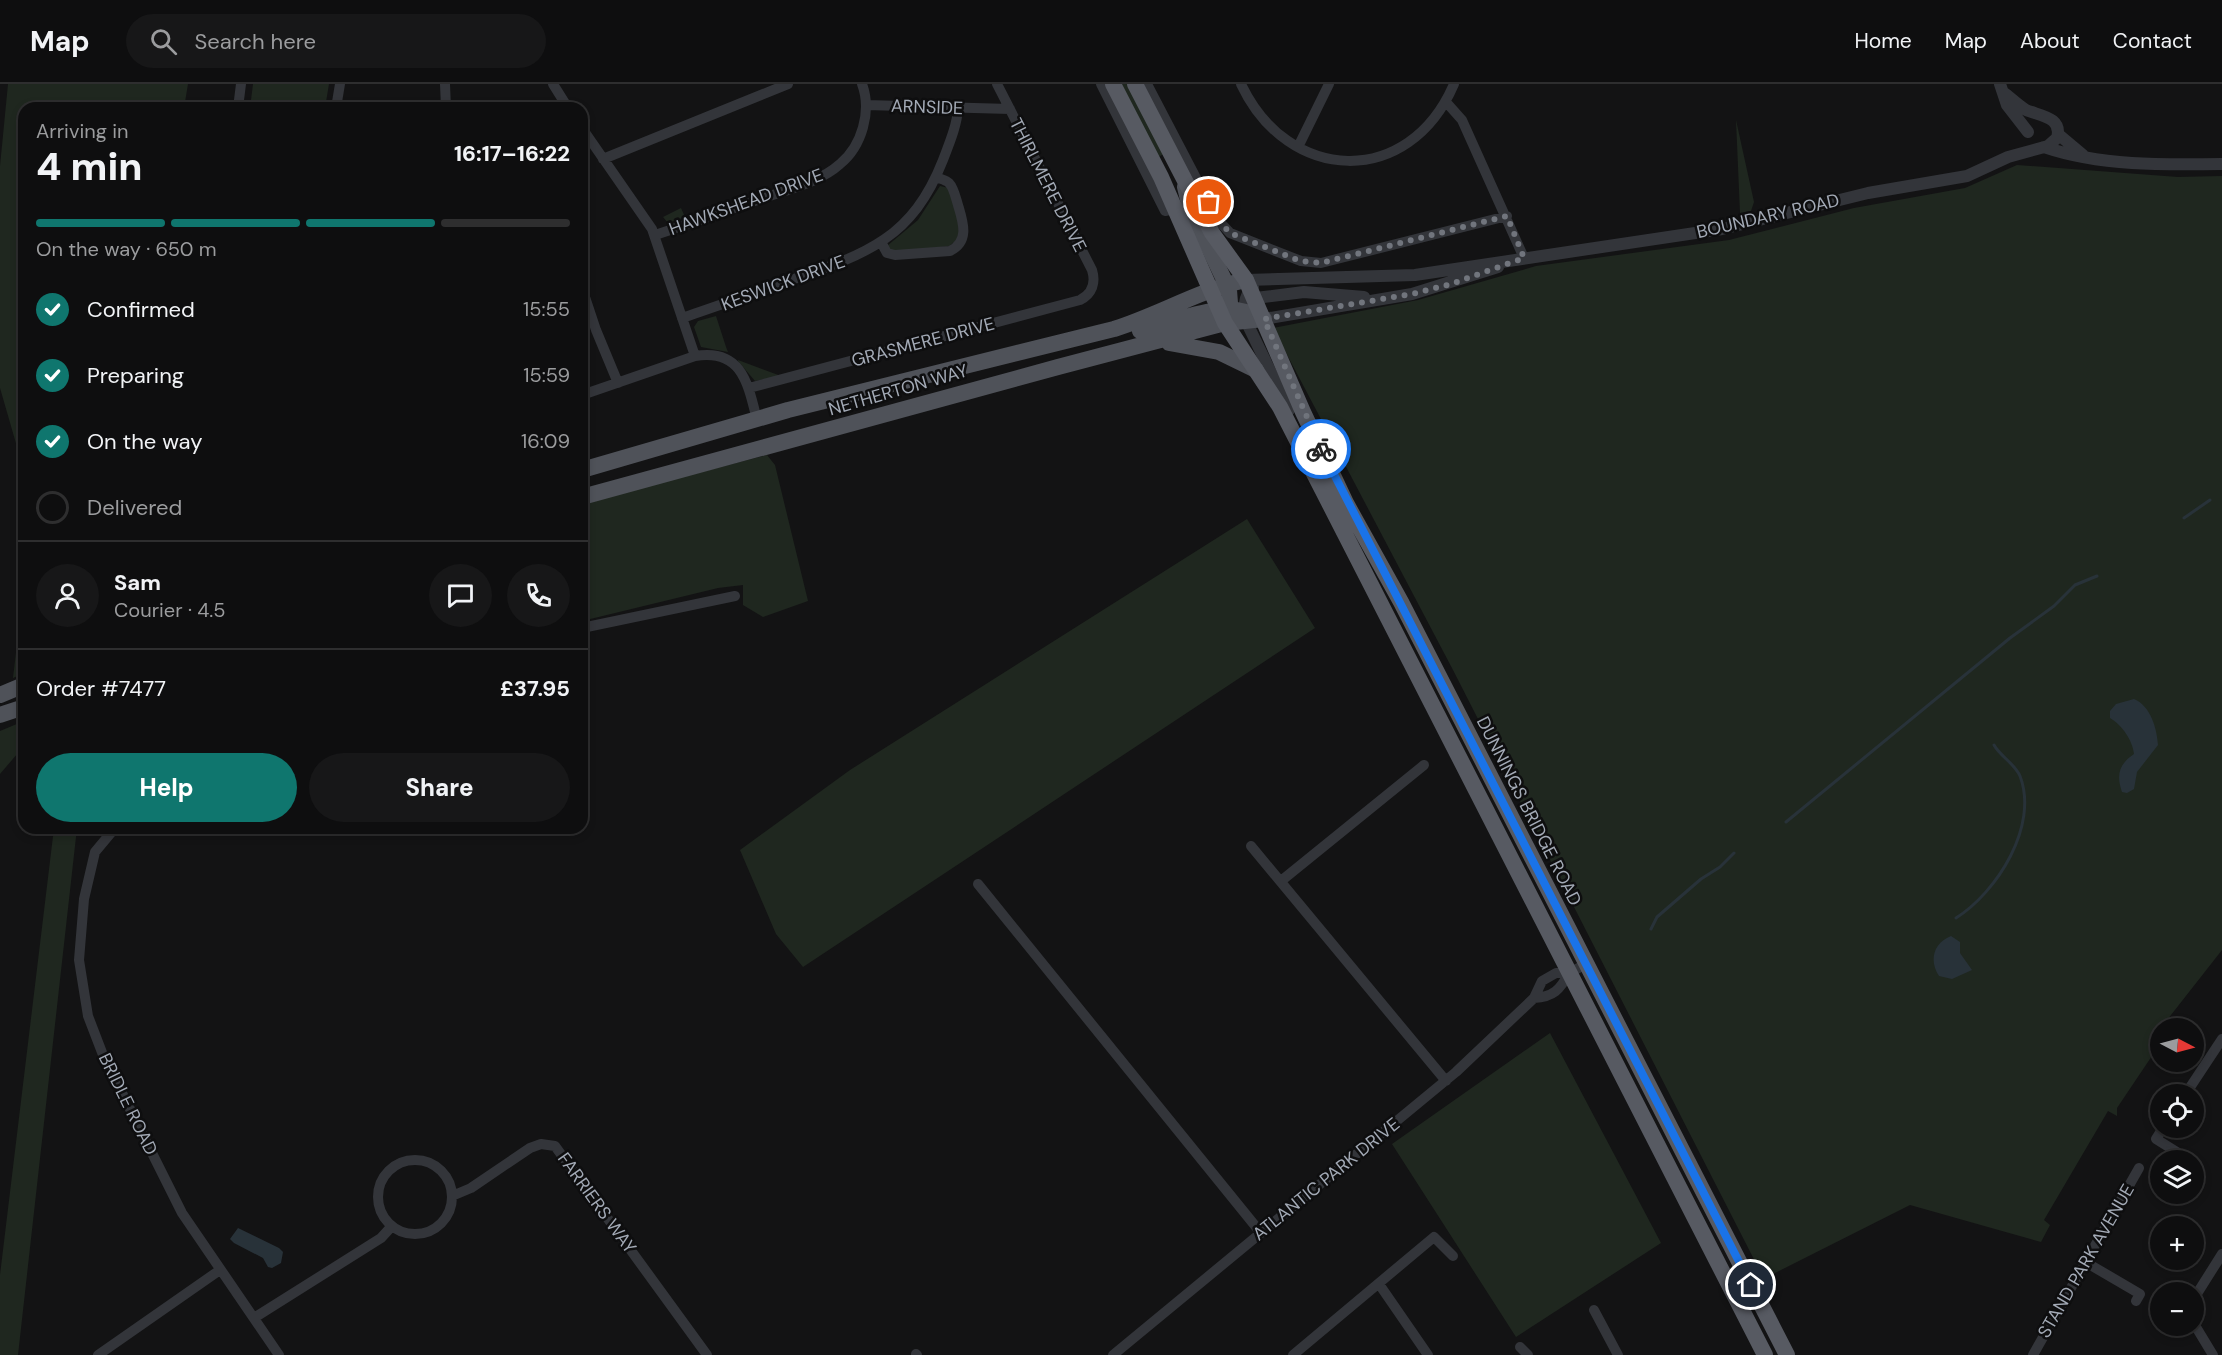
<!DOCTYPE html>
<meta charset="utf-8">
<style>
body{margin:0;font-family:"DM Sans",sans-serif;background:#171718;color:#f1f3f6;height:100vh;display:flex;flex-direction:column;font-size:22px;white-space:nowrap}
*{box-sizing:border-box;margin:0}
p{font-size:20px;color:#9b9c9e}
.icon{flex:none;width:33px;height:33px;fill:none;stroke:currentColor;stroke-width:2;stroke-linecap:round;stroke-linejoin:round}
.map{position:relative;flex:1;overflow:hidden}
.panel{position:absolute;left:18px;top:18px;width:570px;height:732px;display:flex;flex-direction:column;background:#0e0e0f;border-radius:18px;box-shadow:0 3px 9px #0003,0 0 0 2px #2e2e2f}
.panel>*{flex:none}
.needle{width:39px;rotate:96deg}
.controls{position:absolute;left:2150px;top:934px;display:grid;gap:12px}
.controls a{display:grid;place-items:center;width:54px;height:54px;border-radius:50%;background:#0e0e0f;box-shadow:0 3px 9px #0003,0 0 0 2px #2e2e2f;font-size:30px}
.pin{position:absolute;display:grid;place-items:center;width:51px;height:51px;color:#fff;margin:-26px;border:3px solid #fff;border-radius:50%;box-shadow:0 2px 6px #0007}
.courier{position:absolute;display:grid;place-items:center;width:60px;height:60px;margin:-30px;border:4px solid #1a73e8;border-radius:50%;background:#fff;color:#222;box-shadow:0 2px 8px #0007}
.headline em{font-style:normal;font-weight:800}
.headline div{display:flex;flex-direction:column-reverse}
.headline{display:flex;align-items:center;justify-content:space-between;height:102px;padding:0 18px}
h1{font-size:39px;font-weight:800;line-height:45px}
.bar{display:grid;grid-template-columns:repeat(4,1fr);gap:9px 6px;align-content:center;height:72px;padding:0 18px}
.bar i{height:8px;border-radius:4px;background:#2e2e2f}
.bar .current{background:#0f766e}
.bar p{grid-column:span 4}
.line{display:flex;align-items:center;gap:15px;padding:0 18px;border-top:2px solid #2e2e2f}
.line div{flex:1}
.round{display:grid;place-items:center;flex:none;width:63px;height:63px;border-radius:32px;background:#171718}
ol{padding:0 18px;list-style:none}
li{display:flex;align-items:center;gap:18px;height:66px}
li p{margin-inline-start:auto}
li .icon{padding:6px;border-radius:50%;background:#0f766e;color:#fff;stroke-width:4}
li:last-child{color:#9b9c9e}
li i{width:33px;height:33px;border:3px solid #2e2e2f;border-radius:50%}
.action{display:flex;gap:12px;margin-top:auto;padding:12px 18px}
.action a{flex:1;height:69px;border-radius:36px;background:#0f766e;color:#fff;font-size:24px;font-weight:800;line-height:69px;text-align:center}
.action a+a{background:#171718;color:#f1f3f6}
header{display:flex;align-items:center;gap:36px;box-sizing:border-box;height:84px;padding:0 30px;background:#0e0e0f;border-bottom:2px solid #2e2e2f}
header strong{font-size:28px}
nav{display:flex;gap:33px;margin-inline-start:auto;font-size:21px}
.search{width:420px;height:54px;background:#171718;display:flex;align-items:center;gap:15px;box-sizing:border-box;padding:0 21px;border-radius:33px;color:#9b9c9e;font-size:22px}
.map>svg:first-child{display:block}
.green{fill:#1f271f}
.water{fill:#283239}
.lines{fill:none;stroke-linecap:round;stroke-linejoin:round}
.stream{stroke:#283239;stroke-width:3}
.minor{stroke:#33353a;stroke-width:10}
.tertiary{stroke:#33353a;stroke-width:12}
.primary{stroke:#4f5259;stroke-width:16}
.trunk{stroke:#575a62;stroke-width:16}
.done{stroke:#71757d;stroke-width:6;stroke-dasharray:0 10.8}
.route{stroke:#1a73e8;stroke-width:8}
.labels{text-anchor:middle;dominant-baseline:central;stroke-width:5;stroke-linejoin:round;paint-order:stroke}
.street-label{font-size:18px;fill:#a3aab6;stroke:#0e0e0f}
</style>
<header>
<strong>Map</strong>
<div class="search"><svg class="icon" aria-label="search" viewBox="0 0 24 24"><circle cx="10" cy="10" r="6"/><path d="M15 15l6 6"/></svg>Search here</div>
<nav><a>Home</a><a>Map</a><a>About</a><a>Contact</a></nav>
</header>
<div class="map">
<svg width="2222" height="1271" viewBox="0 0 2222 1271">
<rect width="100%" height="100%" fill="#131314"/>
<path class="green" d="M8 0H188L184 24H24V387L0 304V82Z
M253 0H329L325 24H250Z
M1119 0H1130L1165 69 1157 74Z
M1736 36 1754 118 1751 127 1740 129Z
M2017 81 2178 93 2222 92V866L2160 945 2156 953 2160 960 2117 1024V1032L2108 1027 2044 1136 2050 1141 2041 1158 1910 1121 1771 1191 1770 1189 1763 1193 1453 586 1273 244 1418 216 1536 182 1729 156 1854 124 1965 104Z
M940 102 949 104 960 142 958 155 949 162 895 169 887 162 918 136Z
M681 124 685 133 668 139 663 133Z
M716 232 726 263 728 268 701 263 694 243 698 237Z
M738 277V276L781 292 755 297Z
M767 371 775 381 808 517 763 533 743 521V501L718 504 582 537V419Z
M1247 435 1315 544 803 883 776 850 740 766 850 686Z
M24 500V589L13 594Z
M24 637V662L0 690V647Z
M54 744H77L18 1271H0V1191Z
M1550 949 1661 1159 1516 1253 1392 1060Z"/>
<path class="water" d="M2134 615C2151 622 2157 645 2158 661L2137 688 2134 705 2127 709 2122 708C2116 691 2119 680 2134 670 2133 657 2122 641 2110 634V627L2116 620Z
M1951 852 1960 858V869L1972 886 1952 895 1939 892C1929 877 1933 859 1951 852Z
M238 1144 279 1164 283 1168 281 1179 272 1184 268 1183 263 1174 234 1159 230 1155Z"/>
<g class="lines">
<path class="stream" d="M2184 434 2210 416
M1786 738 2010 554 2054 522 2075 501 2097 492
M1956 834C1997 808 2039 742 2020 692 2015 680 2000 672 1994 661
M1651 845 1657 833 1701 795 1720 783 1734 769"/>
<path class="minor" d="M445 0 446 24
M553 0 568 24
M1101 0 1165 127 1175 125
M1147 0 1218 136 1230 149 1301 177 1321 179 1507 132
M1241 0C1288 100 1409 105 1454 0
M1446 18 1462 36 1524 174
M866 21 1010 25
M238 24 241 0
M336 24 340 0
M582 44 652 145 695 272C742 264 748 300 757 336
M1298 63 1329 0
M603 75 788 0
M655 151C692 139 728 126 764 114 790 105 820 98 840 80 862 62 872 27 862 0
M881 158 887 169 895 171 950 167C970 157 963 138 958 121 956 115 954 104 949 99 946 96 940 95 936 93
M582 204 596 246 618 299
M682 234C719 221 755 209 791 196 866 170 912 155 943 76 949 60 957 42 958 24
M749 304 1080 216C1092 210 1096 199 1092 186L997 0
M582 311 695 272
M582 544 735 512
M115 744 95 768 84 815 79 876 88 932 103 971 182 1129 279 1271
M1251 762 1446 997
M1281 797 1424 681
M978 800 1261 1149
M1534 914C1553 913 1560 906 1569 889
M2185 1011 2222 955
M2163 1044 2156 1055 2180 1070
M378 1113a37 37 0 1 1 74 0a37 37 0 1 1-74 0Z
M452 1112 471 1104 530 1064 541 1060 555 1062 707 1271
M2087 1179 2140 1210 2136 1217
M1379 1200 1428 1271
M2193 1216 2222 1170
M1594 1226 1618 1271
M254 1234 381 1154 392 1142
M2193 1238 2213 1271
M1520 1263 1528 1271
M916 1270 917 1271
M98 1271 220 1186
M1113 1271 1456 988 1534 914 1542 897 1556 889H1569L1586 880
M1293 1271 1434 1153 1453 1172
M2033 1271 2139 1084"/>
<path class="tertiary" d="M2000 0 2007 21 2028 48
M2058 50 2083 71
M2044 63C2100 82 2163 81 2222 80
M1246 196 1415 191 1722 145 1868 109 1967 92 2008 73 2048 62 2057 54C2063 33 2040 32 2026 26 2018 21 2011 14 2003 8
M1253 203C1243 213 1244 224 1246 237L1289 326
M1247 215 1304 208 1364 213
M1264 235 1412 210 1498 183"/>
<path class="primary" d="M1185 103 1190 124 1229 206 1230 219 1224 234
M1140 247C1172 238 1229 213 1259 234
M1169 259 1219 268 1256 286
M582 386 788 326 1114 245C1159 231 1199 206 1246 196
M582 413 1058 283 1225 239 1264 235
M0 611 24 601
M0 631 24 623"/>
<path class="trunk" d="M1113 0 1161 93 1225 239 1280 323 1765 1271
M1135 0 1212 149 1246 196 1303 328 1346 419 1401 518 1787 1271"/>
</g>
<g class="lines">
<path class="done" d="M1209 118 1218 136 1230 149 1300 177 1321 179 1507 132 1524 174 1451 200 1412 210 1264 235 1321 365"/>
<path class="route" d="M1321 365 1751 1201"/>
</g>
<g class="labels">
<g class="street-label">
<text transform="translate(927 23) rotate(2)">ARNSIDE</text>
<text transform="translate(1048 101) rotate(63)">THIRLMERE DRIVE</text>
<text transform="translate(746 118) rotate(-20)">HAWKSHEAD DRIVE</text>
<text transform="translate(1768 132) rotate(-13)">BOUNDARY ROAD</text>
<text transform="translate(783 199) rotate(-20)">KESWICK DRIVE</text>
<text transform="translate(923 258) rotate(-15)">GRASMERE DRIVE</text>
<text transform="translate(898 306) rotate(-16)">NETHERTON WAY</text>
<text transform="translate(1529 727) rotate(63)">DUNNINGS BRIDGE ROAD</text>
<text transform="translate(128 1020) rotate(64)">BRIDLE ROAD</text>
<text transform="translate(1326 1095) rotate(-39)">ATLANTIC PARK DRIVE</text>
<text transform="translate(597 1119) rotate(54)">FARRIERS WAY</text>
<text transform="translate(2086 1177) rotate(-60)">STAND PARK AVENUE</text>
</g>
</g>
</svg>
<div class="controls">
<a><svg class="needle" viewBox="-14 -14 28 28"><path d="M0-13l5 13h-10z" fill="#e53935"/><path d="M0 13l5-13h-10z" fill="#9b9c9e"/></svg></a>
<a><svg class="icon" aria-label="locate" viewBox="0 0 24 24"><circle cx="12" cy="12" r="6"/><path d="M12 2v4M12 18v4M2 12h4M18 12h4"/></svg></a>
<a><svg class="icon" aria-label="layers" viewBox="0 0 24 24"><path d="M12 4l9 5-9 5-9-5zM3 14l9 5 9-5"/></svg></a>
<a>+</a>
<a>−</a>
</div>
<div class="pin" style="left:1209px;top:118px;background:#ea580c"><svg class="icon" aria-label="bag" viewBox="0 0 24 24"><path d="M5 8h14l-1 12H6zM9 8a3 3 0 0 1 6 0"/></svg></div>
<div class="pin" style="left:1751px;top:1201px;background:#1f2937"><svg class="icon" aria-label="home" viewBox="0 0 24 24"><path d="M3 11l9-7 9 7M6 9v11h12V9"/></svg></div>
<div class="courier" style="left:1321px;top:365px"><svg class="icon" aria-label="bike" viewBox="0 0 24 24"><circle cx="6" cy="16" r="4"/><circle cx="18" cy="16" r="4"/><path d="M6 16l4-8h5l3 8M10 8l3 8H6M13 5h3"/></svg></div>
<section class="panel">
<div class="headline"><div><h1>4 min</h1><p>Arriving in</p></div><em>16:17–16:22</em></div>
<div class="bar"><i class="current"></i><i class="current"></i><i class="current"></i><i></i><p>On the way · 650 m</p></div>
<ol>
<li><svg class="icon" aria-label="check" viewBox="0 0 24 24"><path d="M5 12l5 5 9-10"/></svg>Confirmed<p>15:55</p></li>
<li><svg class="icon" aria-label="check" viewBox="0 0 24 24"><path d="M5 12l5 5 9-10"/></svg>Preparing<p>15:59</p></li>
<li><svg class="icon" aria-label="check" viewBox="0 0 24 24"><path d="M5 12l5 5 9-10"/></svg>On the way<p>16:09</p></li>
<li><i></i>Delivered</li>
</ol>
<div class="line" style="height:108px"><a class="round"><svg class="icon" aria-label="person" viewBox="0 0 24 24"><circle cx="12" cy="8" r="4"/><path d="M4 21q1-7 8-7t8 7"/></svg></a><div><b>Sam</b><p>Courier · 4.5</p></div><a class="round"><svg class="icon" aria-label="chat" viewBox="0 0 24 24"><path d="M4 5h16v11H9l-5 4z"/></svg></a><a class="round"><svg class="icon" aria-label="phone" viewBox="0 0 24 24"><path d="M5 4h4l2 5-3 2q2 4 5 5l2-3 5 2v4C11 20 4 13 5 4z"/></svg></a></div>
<div class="line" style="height:78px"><div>Order #7477</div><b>£37.95</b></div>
<div class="action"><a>Help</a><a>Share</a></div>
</section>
</div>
